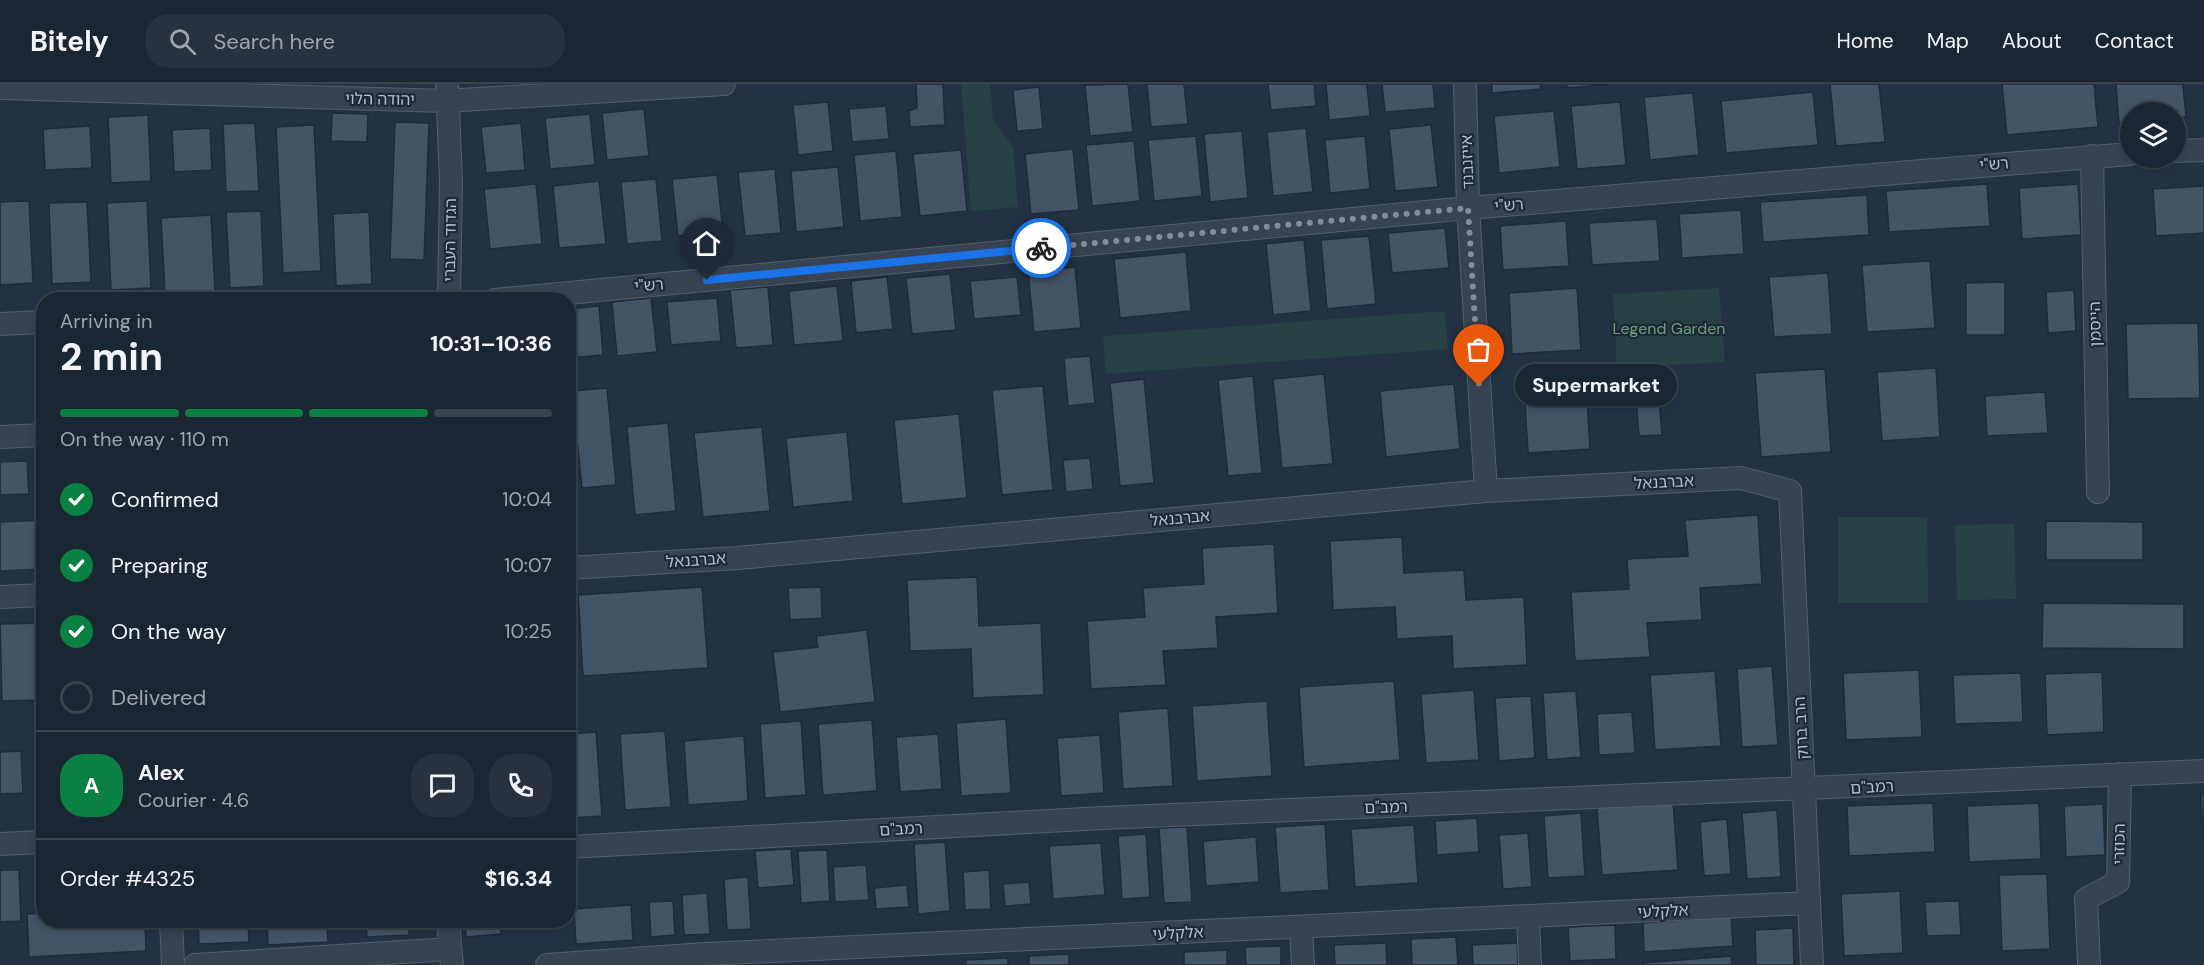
<!DOCTYPE html>
<meta charset="utf-8">
<style>
body{margin:0;font-family:"DM Sans","Noto Sans Hebrew",sans-serif;background:#27323e;color:#f1f3f6;height:100vh;display:flex;flex-direction:column;font-size:22px;white-space:nowrap}
*{box-sizing:border-box;margin:0}
p{font-size:20px;color:#9fa5ac}
.icon{flex:none;width:33px;height:33px;fill:none;stroke:currentColor;stroke-width:2;stroke-linecap:round;stroke-linejoin:round}
.map{position:relative;flex:1;overflow:hidden}
.details{position:absolute;left:36px;top:208px;width:540px;height:636px;display:flex;flex-direction:column;background:#1a2632;border-radius:24px;box-shadow:0 3px 9px #0003,0 0 0 2px #38434d}
.details>*{flex:none}
.tools{position:absolute;left:2120px;top:18px;display:grid;gap:12px}
.tools a{display:grid;place-items:center;width:66px;height:66px;border-radius:50%;background:#1a2632;box-shadow:0 3px 9px #0003,0 0 0 2px #38434d;font-size:30px}
.pin{position:absolute;display:grid;place-items:center;width:51px;height:51px;color:#fff;margin:-62px -26px;border-radius:50% 50% 50% 0;rotate:-45deg;box-shadow:0 0 6px #0007}
.pin .icon{rotate:45deg}
.courier{position:absolute;display:grid;place-items:center;width:60px;height:60px;margin:-30px;border:4px solid #1a73e8;border-radius:50%;background:#fff;color:#222;box-shadow:0 2px 8px #0007}
.bubble{position:absolute;height:42px;border-radius:21px;background:#1a2632;box-shadow:0 3px 9px #0003,0 0 0 2px #38434d;font-size:20px;font-weight:700;line-height:42px;text-align:center}
.summary em{font-style:normal;font-weight:700}
.summary div{display:flex;flex-direction:column-reverse}
.summary{display:flex;align-items:center;justify-content:space-between;height:102px;padding:0 24px}
h1{font-size:39px;font-weight:700;line-height:45px}
.bar{display:grid;grid-template-columns:repeat(4,1fr);gap:9px 6px;align-content:center;height:72px;padding:0 24px}
.bar i{height:8px;border-radius:4px;background:#38434d}
.bar .selected{background:#0b8043}
.bar p{grid-column:span 4}
.line{display:flex;align-items:center;gap:15px;padding:0 24px;border-top:2px solid #38434d}
.line div{flex:1}
.round{display:grid;place-items:center;flex:none;width:63px;height:63px;border-radius:24px;background:#27323e}
ol{padding:0 24px;list-style:none}
li{display:flex;align-items:center;gap:18px;height:66px}
li p{margin-inline-start:auto}
li .icon{padding:6px;border-radius:50%;background:#0b8043;color:#fff;stroke-width:4}
li:last-child{color:#9fa5ac}
li i{width:33px;height:33px;border:3px solid #38434d;border-radius:50%}
header{display:flex;align-items:center;gap:36px;box-sizing:border-box;height:84px;padding:0 30px;background:#1a2632;border-bottom:2px solid #38434d}
header strong{font-size:28px}
nav{display:flex;gap:33px;margin-inline-start:auto;font-size:21px}
.search{width:420px;height:54px;background:#27323e;display:flex;align-items:center;gap:15px;box-sizing:border-box;padding:0 21px;border-radius:24px;color:#9fa5ac;font-size:22px}
.map>svg:first-child{display:block}
.green{fill:#254144}
.building{fill:#445467;stroke:#1f2a3a;stroke-width:1.5}
.lines{fill:none;stroke-linecap:round;stroke-linejoin:round}
.minor-casing{stroke:#535e6c;stroke-width:24}
.minor{stroke:#384352;stroke-width:22}
.done{stroke:#828d9c;stroke-width:6;stroke-dasharray:0 10.8}
.route{stroke:#1a73e8;stroke-width:8}
.labels{text-anchor:middle;dominant-baseline:central;stroke-width:4.5;stroke-linejoin:round;paint-order:stroke}
.street-label{font-size:16px;fill:#b5becc;stroke:#1d2838}
.park-label{font-size:16px;fill:#6aa075;stroke:#1d2838}
</style>
<header>
<strong>Bitely</strong>
<div class="search"><svg class="icon" aria-label="search" viewBox="0 0 24 24"><circle cx="10" cy="10" r="6"/><path d="M15 15l6 6"/></svg>Search here</div>
<nav><a>Home</a><a>Map</a><a>About</a><a>Contact</a></nav>
</header>
<div class="map">
<svg width="2204" height="881" viewBox="0 0 2204 881">
<rect width="100%" height="100%" fill="#233243"/>
<path class="green" d="M961 0H990L993 35 1013 63 1018 123 971 127Z
M1719 204 1725 278 1617 284 1613 210Z
M1445 227 1448 265 1106 290 1103 252Z
M1927 433 1928 519H1838V433Z
M2014 440 2016 515 1957 516 1955 441Z"/>
<path class="building" d="M916 0H943L945 41 910 43 909 27 917 24Z
M1128 0 1133 48 1090 52 1085 1Z
M1147 0H1184L1188 40 1151 43Z
M1268 0H1314L1316 22 1271 26Z
M1326 0H1367L1370 32 1329 36Z
M1382 0H1433L1435 24 1385 28Z
M1492 0H1540L1541 5 1492 9Z
M1567 0H1608L1568 4Z
M1830 0H1879L1885 58 1836 62Z
M2002 0H2094L2098 43 2007 51Z
M2116 0H2183L2186 33 2175 34V28H2130V38L2119 39Z
M1039 3 1043 45 1017 47 1013 6Z
M1813 8 1818 61 1726 69 1721 17Z
M1693 9 1699 71 1650 76 1644 13Z
M828 18 833 67 798 71 793 21Z
M1620 18 1626 81 1577 85 1571 22Z
M886 22 889 55 852 58 849 25Z
M644 25 649 72 607 76 602 29Z
M1554 27 1560 83 1499 89 1494 32Z
M332 29 368 30 367 58 331 57Z
M590 30 595 81 550 85 545 34Z
M148 31 151 97 111 99 108 33Z
M395 38 429 39 424 176 390 175Z
M255 39 259 107 226 108 223 40Z
M521 39 525 86 486 89 481 43Z
M314 41 321 187 283 189 276 43Z
M1431 41 1438 103 1395 107 1389 45Z
M90 42 92 84 45 86 43 45Z
M210 44 212 86 174 88 172 46Z
M1306 44 1313 108 1273 112 1267 48Z
M1242 47 1248 114 1210 118 1204 50Z
M1196 52 1202 112 1154 117 1148 56Z
M1365 52 1370 105 1330 109 1325 56Z
M1134 57 1140 117 1092 122 1086 61Z
M1073 65 1079 126 1031 130 1025 70Z
M961 66 967 127 920 132 913 70Z
M896 67 902 133 860 137 854 71Z
M838 83 844 143 796 148 791 87Z
M775 85 781 149 745 152 738 88Z
M717 91 723 148 678 152 672 95Z
M656 95 662 157 627 160 621 98Z
M599 97 606 160 559 164 553 102Z
M536 100 542 160 490 165 484 105Z
M1987 100 1990 142 1889 148 1886 107Z
M2078 100 2081 151 2022 155 2019 104Z
M2204 102V149L2156 152 2153 105Z
M1867 111 1869 151 1763 158 1760 118Z
M29 117 33 199 0 201V118Z
M147 117 151 204 111 206 107 119Z
M87 118 91 198 52 200 49 119Z
M1741 126 1744 170 1682 174 1679 130Z
M261 127 264 202 230 204 226 128Z
M369 128 372 200 336 202 333 130Z
M211 131 215 208 165 210 161 134Z
M1657 135 1660 177 1592 181 1589 139Z
M1566 137 1569 182 1503 186 1500 142Z
M1445 144 1449 184 1392 189 1388 149Z
M1369 152 1376 220 1327 225 1321 156Z
M1304 156 1311 227 1273 231 1266 160Z
M1186 168 1191 227 1120 234 1114 175Z
M1930 177 1935 244 1867 248 1862 181Z
M1075 183 1081 244 1034 248 1028 187Z
M1828 189 1832 250 1774 253 1769 193Z
M950 190 956 246 912 250 906 194Z
M887 193 893 245 856 249 851 197Z
M1017 193 1021 231 974 235 970 197Z
M2005 198V251H1966V199Z
M837 202 843 257 794 261 789 207Z
M768 203 773 261 736 264 730 206Z
M1577 204 1581 266 1512 270 1509 209Z
M2074 206 2076 247 2048 249 2046 208Z
M651 214 657 268 617 272 612 218Z
M717 214 721 257 671 261 667 218Z
M599 222 603 271 568 274V225Z
M2198 239 2200 314 2128 315 2126 240Z
M44 257V289L38 290 37 258Z
M1090 272 1095 319 1068 322 1064 274Z
M1936 284 1940 353 1882 357 1877 288Z
M1825 285 1831 368 1761 373 1755 289Z
M1324 290 1333 380 1282 384 1273 295Z
M1253 292 1262 389 1228 392 1218 296Z
M1144 295 1154 399 1120 402 1110 299Z
M1586 298 1590 365 1528 369 1524 303Z
M1454 300 1460 365 1386 373 1380 307Z
M38 301H44V335L39 336Z
M1043 302 1053 406 1002 411 992 306Z
M607 304 616 401 582 404 572 307Z
M2045 308 2048 349 1987 352 1985 312Z
M1659 314 1662 351 1639 352 1636 315Z
M959 330 967 414 902 420 894 336Z
M668 339 676 427 635 431 627 343Z
M762 343 770 427 703 433 694 349Z
M847 348 853 417 793 423 786 354Z
M1090 374 1093 405 1066 408 1063 376Z
M27 377 29 410 0 411V378Z
M1758 431 1762 500 1700 504 1702 536 1647 539 1650 573 1575 577 1571 508 1629 505 1627 475 1688 472 1685 436Z
M44 436V485L0 487V438Z
M2046 437 2143 438V476H2046Z
M1402 453 1404 489 1464 486 1466 516 1524 513 1527 581 1453 585 1452 552 1397 555 1395 523 1333 526 1330 457Z
M1274 460 1278 529 1216 533 1218 564 1163 567 1166 601 1091 605 1087 537 1145 533 1143 504 1204 500 1202 464Z
M977 493 979 542 1041 539 1044 611 973 614 971 565 910 567 907 496Z
M702 503 708 584 583 592 578 511Z
M821 503 822 534 790 536 788 504Z
M2043 519 2184 520V565L2042 564Z
M44 539V616L2 617 0 540Z
M867 546 875 618 780 628 773 568 818 563 816 552Z
M1772 582 1778 661 1742 663 1737 585Z
M1919 586 1922 653 1846 656 1843 589Z
M1715 587 1721 662 1655 666 1650 591Z
M2102 588 2104 648 2047 651 2045 590Z
M2021 589 2023 638 1955 640 1953 591Z
M1394 597 1400 676 1304 683 1299 603Z
M1474 606 1479 676 1426 679 1421 610Z
M1576 607 1581 673 1547 676 1543 609Z
M1531 612 1535 674 1499 677 1495 614Z
M1267 617 1272 692 1197 697 1192 622Z
M1168 624 1173 702 1123 705 1118 628Z
M39 627H44L43 717Z
M1632 628 1635 669 1599 671 1597 630Z
M1006 635 1011 709 961 712 956 639Z
M872 636 877 707 823 711 818 640Z
M801 637 806 711 765 714 760 640Z
M665 647 671 723 625 726 620 650Z
M596 648 602 732 572 734 568 650Z
M938 650 942 705 900 708 896 653Z
M1100 651 1104 709 1061 712 1057 654Z
M744 652 748 717 688 721 684 657Z
M21 667 23 709 0 710V668Z
M2201 709H2204V753L2203 754Z
M1673 718 1678 786 1602 791 1597 723Z
M1933 719 1935 768 1849 772 1847 722Z
M2039 719 2041 775 1969 778 1967 722Z
M2103 720 2105 771 2066 773 2064 722Z
M1777 726 1781 793 1747 795 1742 729Z
M1581 729 1585 792 1548 794 1544 732Z
M1477 734 1479 768 1437 771 1435 737Z
M1727 735 1731 790 1704 792 1700 738Z
M1325 740 1329 806 1280 809 1275 743Z
M1414 741 1418 799 1355 803 1351 745Z
M1187 743 1192 818 1164 819 1159 744Z
M1528 749 1532 803 1503 805 1499 751Z
M1146 750 1150 813 1122 815 1118 752Z
M1256 753 1259 798 1206 802 1203 757Z
M945 758 950 827 918 830 914 760Z
M1101 759 1105 811 1053 815 1049 762Z
M791 765 794 801 758 804 755 767Z
M827 766 830 817 801 819 798 767Z
M44 777V809H36L35 778Z
M866 781 869 816 835 818 833 783Z
M0 786H19L21 837 0 838Z
M989 786 991 825 965 826 963 788Z
M2047 790 2050 865 2002 867 1999 791Z
M748 793 751 845 727 846 724 795Z
M1029 798 1031 820 1005 822 1003 800Z
M907 801 909 823 876 825 874 804Z
M1900 807 1903 869 1844 872 1841 810Z
M707 809 710 850 684 851 682 811Z
M673 817 675 851 651 853 649 818Z
M1959 817 1961 851 1927 852 1925 818Z
M631 821 633 856 576 860 574 825Z
M44 829V837H145L146 867 29 873 27 830Z
M1731 832 1733 862 1644 868 1643 839Z
M198 837H248L249 858 199 860Z
M267 837H327L328 858 268 861Z
M366 837H409V851L367 853Z
M465 837H500L501 850 466 853Z
M1615 841 1616 875 1570 877 1568 843Z
M1793 844 1794 881H1756L1755 846Z
M1456 853 1458 881H1412L1411 855Z
M1386 859 1387 881H1335L1334 861Z
M1517 859 1518 881H1473L1472 861Z
M1281 862V881H1246L1245 863Z
M1227 866V881H1184V868Z
M1069 870V881H1029V872Z
M1731 872 1732 881H1643V879Z
M1008 874V881H966L965 876Z"/>
<g class="lines">
<defs>
<path id="minor" d="M447 0 451 97 449 216
M1465 0 1468 124 1486 407
M0 4 446 17 724 0
M2175 67 2204 66
M2092 72 2098 408
M495 216 1468 124 2130 70
M0 240 44 238
M0 353 44 351
M568 484 737 474 1486 407 1741 394 1790 407 1812 881
M0 513 44 511
M0 760 44 758
M568 763 1103 734 2204 687
M1528 834 1530 881
M171 837 173 881
M448 837 452 881
M1301 843 1303 881
M195 881 450 865
M547 881 705 870 1809 819
M2089 881 2086 815 2118 798 2120 690"/>
</defs>
<use href="#minor" class="minor-casing"/>
<use href="#minor" class="minor"/>
</g>
<g class="lines">
<path class="done" d="M1041 164 1468 124 1479 302"/>
<path class="route" d="M707 196 1041 164"/>
</g>
<g class="labels">
<g class="street-label">
<text transform="translate(380 15) rotate(1)">יהודה הלוי</text>
<text transform="translate(1467 78) rotate(-92)">אייזנבנד</text>
<text transform="translate(1994 80) rotate(-5)">רש"י</text>
<text transform="translate(1509 121) rotate(-5)">רש"י</text>
<text transform="translate(450 156) rotate(-89)">הגדוד העברי</text>
<text transform="translate(649 201) rotate(-5)">רש"י</text>
<text transform="translate(2095 240) rotate(-91)">הייסמן</text>
<text transform="translate(1664 398) rotate(-3)">אברבנאל</text>
<text transform="translate(1180 434) rotate(-5)">אברבנאל</text>
<text transform="translate(696 476) rotate(-4)">אברבנאל</text>
<text transform="translate(1801 644) rotate(-93)">הרב ברוק</text>
<text transform="translate(1872 703) rotate(-3)">רמב"ם</text>
<text transform="translate(1386 723) rotate(-2)">רמב"ם</text>
<text transform="translate(901 745) rotate(-3)">רמב"ם</text>
<text transform="translate(2119 760) rotate(-89)">הכוזרי</text>
<text transform="translate(1663 827) rotate(-3)">אלקלעי</text>
<text transform="translate(1178 849) rotate(-3)">אלקלעי</text>
</g>
<g class="park-label">
<text x="1669" y="244">Legend Garden</text>
</g>
</g>
</svg>
<div class="tools">
<a><svg class="icon" aria-label="layers" viewBox="0 0 24 24"><path d="M12 4l9 5-9 5-9-5zM3 14l9 5 9-5"/></svg></a>
</div>
<div class="pin" style="left:1479px;top:302px;background:#ea580c"><svg class="icon" aria-label="bag" viewBox="0 0 24 24"><path d="M5 8h14l-1 12H6zM9 8a3 3 0 0 1 6 0"/></svg></div>
<div class="pin" style="left:707px;top:196px;background:#1f2937"><svg class="icon" aria-label="home" viewBox="0 0 24 24"><path d="M3 11l9-7 9 7M6 9v11h12V9"/></svg></div>
<div class="courier" style="left:1041px;top:164px"><svg class="icon" aria-label="bike" viewBox="0 0 24 24"><circle cx="6" cy="16" r="4"/><circle cx="18" cy="16" r="4"/><path d="M6 16l4-8h5l3 8M10 8l3 8H6M13 5h3"/></svg></div>
<div class="bubble" style="left:1515px;top:280px;width:162px">Supermarket</div>
<section class="details">
<div class="summary"><div><h1>2 min</h1><p>Arriving in</p></div><em>10:31–10:36</em></div>
<div class="bar"><i class="selected"></i><i class="selected"></i><i class="selected"></i><i></i><p>On the way · 110 m</p></div>
<ol>
<li><svg class="icon" aria-label="check" viewBox="0 0 24 24"><path d="M5 12l5 5 9-10"/></svg>Confirmed<p>10:04</p></li>
<li><svg class="icon" aria-label="check" viewBox="0 0 24 24"><path d="M5 12l5 5 9-10"/></svg>Preparing<p>10:07</p></li>
<li><svg class="icon" aria-label="check" viewBox="0 0 24 24"><path d="M5 12l5 5 9-10"/></svg>On the way<p>10:25</p></li>
<li><i></i>Delivered</li>
</ol>
<div class="line" style="height:108px"><b class="round" style="background:#0b8043;color:#fff">A</b><div><b>Alex</b><p>Courier · 4.6</p></div><a class="round"><svg class="icon" aria-label="chat" viewBox="0 0 24 24"><path d="M4 5h16v11H9l-5 4z"/></svg></a><a class="round"><svg class="icon" aria-label="phone" viewBox="0 0 24 24"><path d="M5 4h4l2 5-3 2q2 4 5 5l2-3 5 2v4C11 20 4 13 5 4z"/></svg></a></div>
<div class="line" style="height:78px"><div>Order #4325</div><b>$16.34</b></div>
</section>
</div>
